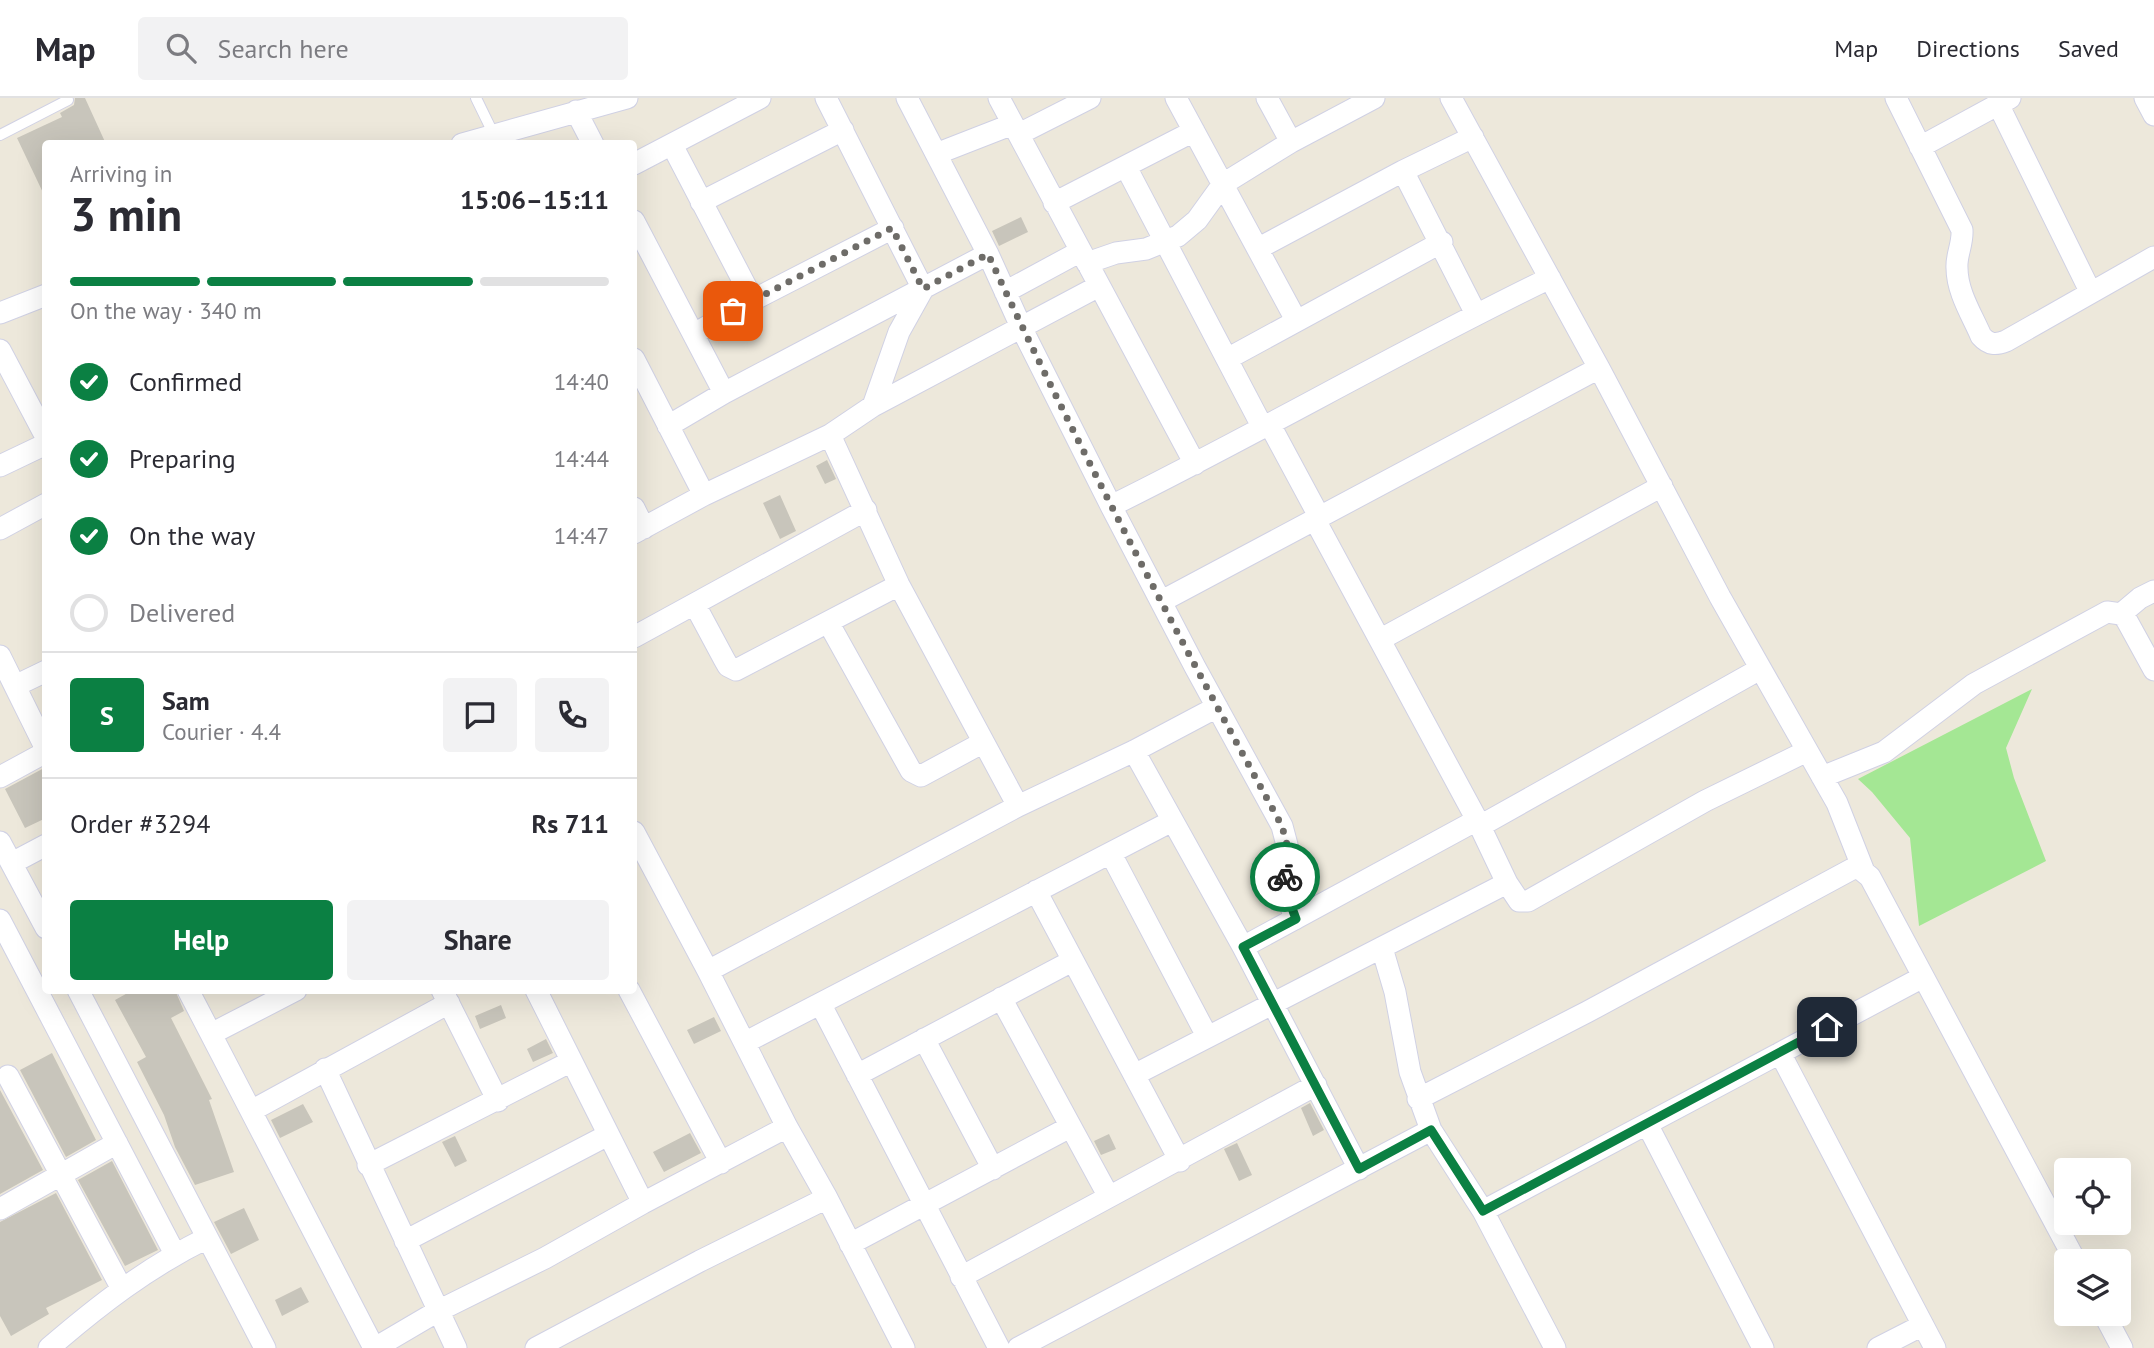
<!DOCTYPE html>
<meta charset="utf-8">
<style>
body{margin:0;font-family:"PT Sans",sans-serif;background:#f2f2f3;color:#2b2b33;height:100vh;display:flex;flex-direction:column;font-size:26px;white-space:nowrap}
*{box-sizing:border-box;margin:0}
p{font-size:23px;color:#7c7c81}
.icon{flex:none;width:38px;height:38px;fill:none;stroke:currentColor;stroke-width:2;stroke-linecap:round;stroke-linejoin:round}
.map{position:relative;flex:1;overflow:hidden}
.side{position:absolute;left:42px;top:42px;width:595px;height:854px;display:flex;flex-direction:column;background:#fff;border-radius:7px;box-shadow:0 7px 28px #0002}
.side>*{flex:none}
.fabs{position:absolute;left:2054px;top:1060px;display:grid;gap:14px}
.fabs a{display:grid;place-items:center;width:77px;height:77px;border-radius:7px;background:#fff;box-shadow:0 7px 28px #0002;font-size:35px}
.pin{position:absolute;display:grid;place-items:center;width:60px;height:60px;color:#fff;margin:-30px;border-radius:14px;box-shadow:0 4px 10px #0006}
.courier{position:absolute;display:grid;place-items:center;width:70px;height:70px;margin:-35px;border:5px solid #0b8043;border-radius:50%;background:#fff;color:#222;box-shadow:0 2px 9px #0007}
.headline em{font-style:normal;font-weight:600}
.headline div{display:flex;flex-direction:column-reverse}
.headline{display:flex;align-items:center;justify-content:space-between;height:119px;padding:0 28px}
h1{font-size:46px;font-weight:600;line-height:52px}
.bar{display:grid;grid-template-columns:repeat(4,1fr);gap:10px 7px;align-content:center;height:84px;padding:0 28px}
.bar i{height:9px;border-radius:5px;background:#e1e1e2}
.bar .current{background:#0b8043}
.bar p{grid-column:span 4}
.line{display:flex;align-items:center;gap:18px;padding:0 28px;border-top:2px solid #e1e1e2}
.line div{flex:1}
.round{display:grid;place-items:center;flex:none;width:74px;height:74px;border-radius:7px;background:#f2f2f3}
ol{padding:0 28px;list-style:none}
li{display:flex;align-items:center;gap:21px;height:77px}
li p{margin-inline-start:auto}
li .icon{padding:7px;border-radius:50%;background:#0b8043;color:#fff;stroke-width:4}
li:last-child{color:#7c7c81}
li i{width:38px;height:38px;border:4px solid #e1e1e2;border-radius:50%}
.button{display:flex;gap:14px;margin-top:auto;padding:14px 28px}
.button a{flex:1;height:80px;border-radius:7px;background:#0b8043;color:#fff;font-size:28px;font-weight:600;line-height:80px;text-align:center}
.button a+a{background:#f2f2f3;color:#2b2b33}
header{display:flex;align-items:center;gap:42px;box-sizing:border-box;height:98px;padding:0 35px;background:#fff;border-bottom:2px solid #e1e1e2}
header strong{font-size:33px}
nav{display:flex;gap:38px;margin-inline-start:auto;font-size:24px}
.search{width:490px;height:63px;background:#f2f2f3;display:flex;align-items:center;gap:18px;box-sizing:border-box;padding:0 24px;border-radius:7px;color:#7c7c81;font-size:26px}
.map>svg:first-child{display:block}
.green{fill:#a4e794}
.building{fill:#c8c5bb}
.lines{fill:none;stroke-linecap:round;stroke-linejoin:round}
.lane-casing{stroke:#d0d1e4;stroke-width:12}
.street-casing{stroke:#d0d1e4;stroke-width:23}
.lane{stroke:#fff;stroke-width:10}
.street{stroke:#fff;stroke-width:21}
.done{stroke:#6e6c68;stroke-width:7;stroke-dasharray:0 12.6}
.route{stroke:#0b8043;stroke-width:9}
</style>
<header>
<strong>Map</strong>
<div class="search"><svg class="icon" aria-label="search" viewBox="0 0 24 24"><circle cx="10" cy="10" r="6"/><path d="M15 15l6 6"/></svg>Search here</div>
<nav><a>Map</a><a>Directions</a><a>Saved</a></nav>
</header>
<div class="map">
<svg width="2154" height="1250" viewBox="0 0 2154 1250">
<rect width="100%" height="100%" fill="#ede8db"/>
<path class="green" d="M2032 591 2006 650 2014 680 2046 763 1919 828 1910 740 1872 694 1858 681Z"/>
<path class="building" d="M75 0H85L106 46H46V101L17 40 62 19 60 15 74 7Z
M1021 119 1028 134 999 148 992 133Z
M827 362 836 381 825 386 816 368Z
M780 397 796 433 780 441 763 405Z
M46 669V720L25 730 5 691Z
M133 892H175L184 913 171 920 212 1001 209 1002 234 1074 195 1087 175 1049 164 1017 137 964 146 959 115 902Z
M501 907 506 920 480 931 475 918Z
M714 919 721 933 694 946 687 932Z
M546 941 553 955 533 964 527 951Z
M52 955 96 1042 66 1059 20 972Z
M0 992 43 1072 0 1096Z
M1310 1005 1324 1032 1313 1038 1301 1010Z
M303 1006 313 1024 280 1040 271 1022Z
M690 1035 701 1055 664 1074 653 1054Z
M1109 1036 1116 1051 1101 1057 1094 1043Z
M455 1038 467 1063 455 1069 442 1044Z
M1237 1045 1252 1077 1239 1083 1224 1051Z
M112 1063 158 1152 125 1168 78 1082Z
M56 1095 102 1182 46 1210 49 1216 11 1238 0 1218V1124Z
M244 1110 259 1142 231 1156 214 1124Z
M301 1189 309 1204 282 1218 275 1202Z"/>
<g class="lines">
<defs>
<path id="lane" d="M476 0 494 37
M0 37 68 2"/>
<path id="street" d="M826 0 923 191 899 234 873 308
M907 0 988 156 1022 231 1111 408 1195 569 1282 728 1287 747 1285 791 1295 821
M999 0 1195 366
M1176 0 1296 222
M1267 0 1291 44
M1451 0 1599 270 1720 499 1837 705 1863 771
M1896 0 1962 132C1963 146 1956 157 1957 170 1957 194 1972 217 1981 238 1989 247 1996 247 2006 243L2154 159
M2145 0 2154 17
M1998 6 2090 193
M576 13 593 46
M1019 36 1090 0
M462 46 627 0
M672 47 753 202
M1920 49 2010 0
M936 56 1013 26
M634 66 760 0
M1126 69 1263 330
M1403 73 1476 216
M701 104 843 32
M1054 105 1194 33
M634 123 724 295
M1259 150 1403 73 1473 39
M1087 165 1116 155 1146 151 1178 138 1197 122 1223 86 1291 44 1374 0
M1005 194 1081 153
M0 215 46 197
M694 236 753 202 893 130
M0 252 46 339
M634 261 704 397
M1227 261 1442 144
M1270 327 1320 420
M668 328 724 295 988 156
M830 337 899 487 1018 708
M0 368 46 346
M1111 408C1259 335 1401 252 1550 180
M634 410 644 430
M1315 422 1477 722 1507 785 1519 803H1528L1705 703 1807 653
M0 431 46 406
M634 435 704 397 830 337 873 308 1099 188
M1162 503 1599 270
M695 507 724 561 728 568 736 572 899 487
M2121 516 2140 500 2154 493
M828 524 911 673 921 678 982 645
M634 539 866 412
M1381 541 1662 388
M0 558 46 651
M15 588 46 573
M1134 653 1243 849 1359 1071
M0 679 46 654
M1822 679 1884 654 1974 586 2107 514 2121 516 2126 521 2154 572
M1480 728 1760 571
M634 734 708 873 787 1029 827 1100 904 1250
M0 744 46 830
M1111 756 1207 938
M12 765 46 747
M1036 793 1180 1063
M0 822 175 1156
M1243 849 1477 722
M1382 850 1395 894 1410 974 1431 1032 1483 1113 1555 1250
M708 873 1018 708 1134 653 1217 609
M78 892 265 1250
M188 892 374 1250
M442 892 498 1003
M536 892 643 1105
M629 892 721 1065
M1001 900 1109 1099
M821 907 999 1250
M211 936 296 892
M924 941 993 1071
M746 944 1172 723
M1780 955 1935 1250
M325 971 456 1250
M857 977 1072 863
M1134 977 1507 785
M8 978 122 1191
M1418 1001 1587 914 1854 770H1859L1870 779 2076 1164
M251 1013 449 905
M1647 1026 1763 1250
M368 1067 570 964
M0 1111 117 1045
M1483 1113 1923 879
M405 1143 608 1037
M850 1146 1070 1029
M961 1179 1316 987
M2104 1216 2122 1250
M49 1250C99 1207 148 1169 207 1140
M375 1250 438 1213 545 1160 643 1105 787 1029
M536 1250 700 1163 827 1100
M1018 1250 1431 1032
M1878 1250 1923 1227"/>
</defs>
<use href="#lane" class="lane-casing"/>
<use href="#street" class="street-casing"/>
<use href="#lane" class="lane"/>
<use href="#street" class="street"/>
</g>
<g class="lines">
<path class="done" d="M733 213 892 130 923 191 988 156C1078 350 1179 540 1282 728L1287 747 1285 779"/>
<path class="route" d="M1285 779V791L1296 821 1243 849 1359 1071 1431 1032 1483 1113 1827 929"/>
</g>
</svg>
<div class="fabs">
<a><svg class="icon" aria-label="locate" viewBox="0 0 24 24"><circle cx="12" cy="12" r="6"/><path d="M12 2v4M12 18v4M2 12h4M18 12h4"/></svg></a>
<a><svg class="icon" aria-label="layers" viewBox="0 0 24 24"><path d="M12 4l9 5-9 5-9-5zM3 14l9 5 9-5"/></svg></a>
</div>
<div class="pin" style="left:733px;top:213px;background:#ea580c"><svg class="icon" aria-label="bag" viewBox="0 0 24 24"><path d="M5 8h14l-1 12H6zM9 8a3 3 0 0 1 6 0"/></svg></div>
<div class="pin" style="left:1827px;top:929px;background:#1f2937"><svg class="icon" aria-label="home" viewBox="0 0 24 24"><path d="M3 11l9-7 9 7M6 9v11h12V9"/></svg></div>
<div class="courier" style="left:1285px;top:779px"><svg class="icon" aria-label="bike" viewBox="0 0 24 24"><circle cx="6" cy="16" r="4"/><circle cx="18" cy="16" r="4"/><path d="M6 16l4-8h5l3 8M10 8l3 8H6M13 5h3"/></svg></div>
<section class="side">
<div class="headline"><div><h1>3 min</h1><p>Arriving in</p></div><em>15:06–15:11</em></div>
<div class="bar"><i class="current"></i><i class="current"></i><i class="current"></i><i></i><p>On the way · 340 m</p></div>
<ol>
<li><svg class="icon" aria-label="check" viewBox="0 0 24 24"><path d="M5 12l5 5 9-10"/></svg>Confirmed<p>14:40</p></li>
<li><svg class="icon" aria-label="check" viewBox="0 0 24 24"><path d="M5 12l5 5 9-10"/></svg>Preparing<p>14:44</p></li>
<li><svg class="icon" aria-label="check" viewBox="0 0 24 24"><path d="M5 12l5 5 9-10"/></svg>On the way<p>14:47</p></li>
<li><i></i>Delivered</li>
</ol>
<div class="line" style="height:126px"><b class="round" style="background:#0b8043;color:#fff">S</b><div><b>Sam</b><p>Courier · 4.4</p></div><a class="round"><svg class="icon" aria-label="chat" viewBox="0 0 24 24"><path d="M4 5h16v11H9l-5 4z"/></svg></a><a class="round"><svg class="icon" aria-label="phone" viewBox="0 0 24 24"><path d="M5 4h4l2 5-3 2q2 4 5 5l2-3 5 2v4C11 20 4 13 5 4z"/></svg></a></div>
<div class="line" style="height:91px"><div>Order #3294</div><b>Rs 711</b></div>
<div class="button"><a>Help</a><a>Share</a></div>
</section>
</div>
